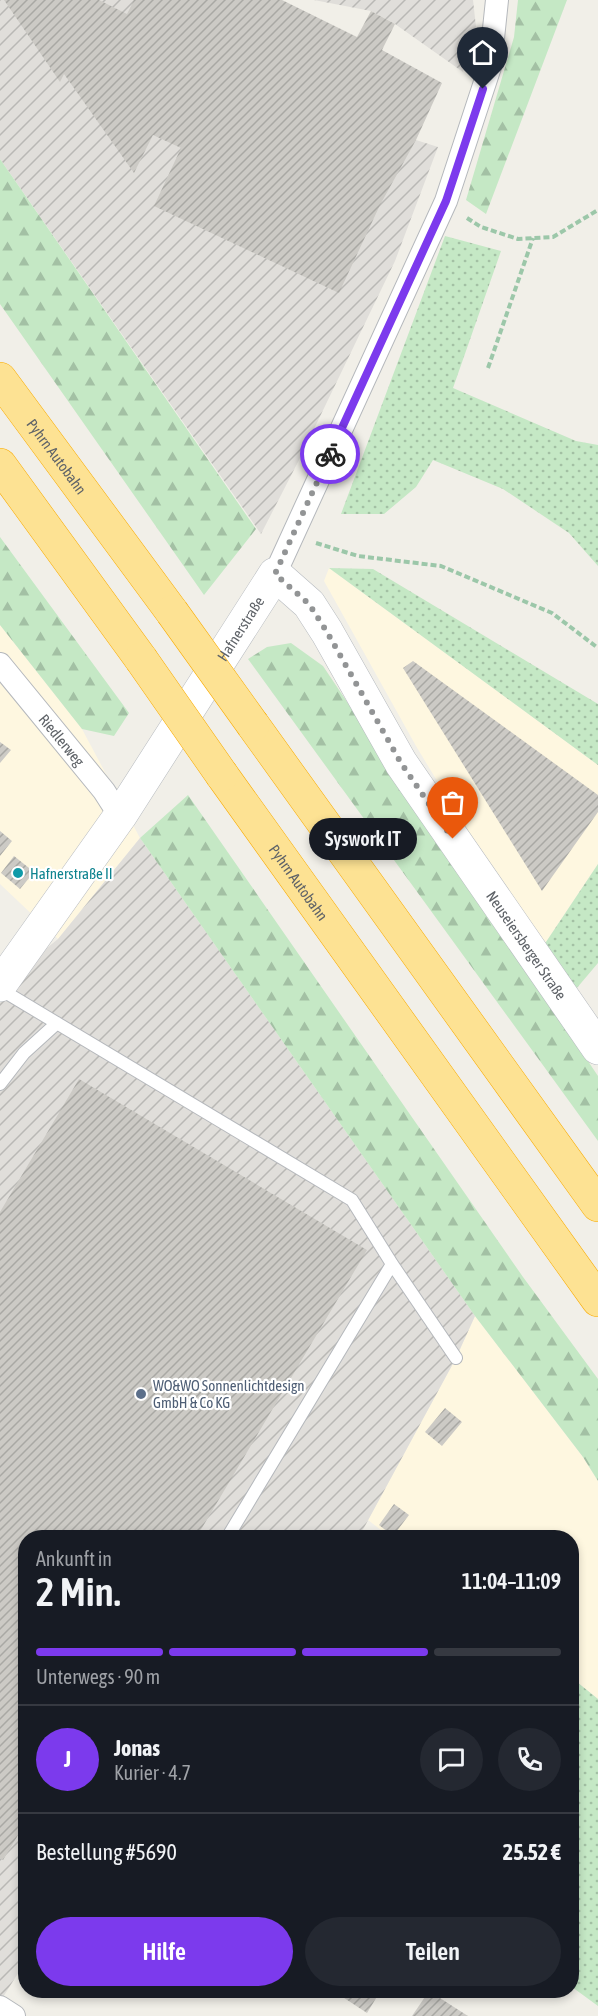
<!DOCTYPE html>
<html lang="de">
<meta charset="utf-8">
<style>
body{margin:0;font-family:"Asap Condensed",sans-serif;background:#242831;color:#f1f3f6;height:100vh;display:flex;flex-direction:column;font-size:22px;white-space:nowrap}
*{box-sizing:border-box;margin:0}
p{font-size:20px;color:#9ea1a6}
.icon{flex:none;width:33px;height:33px;fill:none;stroke:currentColor;stroke-width:2;stroke-linecap:round;stroke-linejoin:round}
.map{position:relative;flex:1;overflow:hidden}
.panel{position:absolute;left:18px;top:1530px;width:561px;height:468px;display:flex;flex-direction:column;background:#171b24;border-radius:24px;box-shadow:0 3px 9px #0003}
.panel>*{flex:none}
.pin{position:absolute;display:grid;place-items:center;width:51px;height:51px;color:#fff;margin:-62px -26px;border-radius:50% 50% 50% 0;rotate:-45deg;box-shadow:0 0 6px #0007}
.pin .icon{rotate:45deg}
.courier{position:absolute;display:grid;place-items:center;width:60px;height:60px;margin:-30px;border:4px solid #7c3aed;border-radius:50%;background:#fff;color:#222;box-shadow:0 2px 8px #0007}
.bubble{position:absolute;height:42px;border-radius:21px;background:#171b24;box-shadow:0 3px 9px #0003;font-size:20px;font-weight:600;line-height:42px;text-align:center}
.overview em{font-style:normal;font-weight:600}
.overview div{display:flex;flex-direction:column-reverse}
.overview{display:flex;align-items:center;justify-content:space-between;height:102px;padding:0 18px}
h1{font-size:39px;font-weight:600;line-height:45px}
.bar{display:grid;grid-template-columns:repeat(4,1fr);gap:9px 6px;align-content:center;height:72px;padding:0 18px}
.bar i{height:8px;border-radius:4px;background:#363941}
.bar .selected{background:#7c3aed}
.bar p{grid-column:span 4}
.line{display:flex;align-items:center;gap:15px;padding:0 18px;border-top:2px solid #363941}
.line div{flex:1}
.round{display:grid;place-items:center;flex:none;width:63px;height:63px;border-radius:32px;background:#242831}
.cta{display:flex;gap:12px;margin-top:auto;padding:12px 18px}
.cta a{flex:1;height:69px;border-radius:36px;background:#7c3aed;color:#fff;font-size:24px;font-weight:600;line-height:69px;text-align:center}
.cta a+a{background:#242831;color:#f1f3f6}
.map>svg:first-child{display:block}
.commercial{fill:#fef7e0}
.industrial{fill:url(#industrial-furrows)}
.grass{fill:url(#grass-dots)}
.forest{fill:url(#forest-firs)}
.building{fill:url(#building-hatch)}
.lines{fill:none;stroke-linecap:round;stroke-linejoin:round}
.lane-casing{stroke:#b5b8bc;stroke-width:14}
.street-casing{stroke:#b5b8bc;stroke-width:24}
.secondary-casing{stroke:#b6babf;stroke-width:34}
.highway-casing{stroke:#f9ab00;stroke-width:34}
.path{stroke:#9cc7a9;stroke-width:4;stroke-dasharray:6 3;stroke-linecap:butt}
.lane{stroke:#fff;stroke-width:12}
.street{stroke:#fff;stroke-width:22}
.secondary{stroke:#fff;stroke-width:33}
.highway{stroke:#fde293;stroke-width:33}
.highway-bridge-casing{stroke:#f9ab00;stroke-width:34;stroke-linecap:butt}
.highway-bridge{stroke:#fde293;stroke-width:33}
.done{stroke:#929495;stroke-width:6;stroke-dasharray:0 10.8}
.route{stroke:#7c3aed;stroke-width:8}
.culture-dot{fill:#0f9aa8;stroke:#fff;stroke-width:2}
.service-dot{fill:#5c6f8a;stroke:#fff;stroke-width:2}
.labels{text-anchor:middle;dominant-baseline:central;stroke-width:4.5;stroke-linejoin:round;paint-order:stroke}
.street-label{font-size:15px;fill:#5f6368;stroke:#fff}
.culture-label{font-size:15px;fill:#0d838f;stroke:#fff;text-anchor:start}
.service-label{font-size:15px;fill:#4e5e75;stroke:#fff;text-anchor:start}
</style>
<div class="map">
<svg width="598" height="2016" viewBox="0 0 598 2016">
<defs>
<pattern id="industrial-furrows" width="10" height="10" patternUnits="userSpaceOnUse" patternTransform="scale(1.5)"><rect width="10" height="10" fill="#e0deda"/><path d="M-1 1l2-2M0 10L10 0M9 11l2-2" fill="none" stroke="#b9b8b5"/></pattern>
<pattern id="grass-dots" width="8" height="8" patternUnits="userSpaceOnUse" patternTransform="scale(1.5)"><rect width="8" height="8" fill="#c5e8c5"/><path d="M2 2h.1M6 6h.1" fill="none" stroke="#a3c0a4" stroke-width="1.8" stroke-linecap="round"/></pattern>
<pattern id="forest-firs" width="22" height="20" patternUnits="userSpaceOnUse" patternTransform="scale(1.5)"><rect width="22" height="20" fill="#c5e8c5"/><path d="M5 1l3.5 6h-7zM16 11l3.5 6h-7z" fill="#a3c0a4"/></pattern>
<pattern id="building-hatch" width="6" height="6" patternUnits="userSpaceOnUse" patternTransform="scale(1.5)"><rect width="6" height="6" fill="#cccac5"/><path d="M-1 1l2-2M0 6l6-6M5 7l2-2" fill="none" stroke="#a9a8a4"/></pattern>
</defs>
<rect width="100%" height="100%" fill="#f1efe8"/>
<path class="commercial" d="M329 568 598 765V864L544 945 483 857 416 746 324 581Z
M0 625 82 729 140 838 58 939 0 884Z
M475 1316 583 1457 598 1481V1699L572 1678V1538L390 1537 368 1520 456 1358Z"/>
<path class="industrial" d="M0 0H255L232 47 416 140 438 147 395 261 299 460 261 534 0 159Z
M314 0H473L476 27 463 72 395 24 371 11Z
M140 838 475 1316 456 1358 359 1537 26 1538 25 1962 0 2002V986L58 939Z"/>
<path class="grass" d="M445 236 501 251 453 388 576 441 598 445V566L569 533 503 489 433 460 416 487 384 514H341Z
M329 568 373 569 598 704V765Z
M598 864V963L576 989 544 945Z
M572 1678 598 1699V2006L572 1987Z"/>
<path class="forest" d="M518 0H567L486 214 466 200 514 37Z
M0 159 256 529 204 595 0 304Z
M0 537 129 713 114 736 82 729 0 625Z
M291 643 323 666 598 1076V1141L248 659 267 647Z
M188 795 523 1277 598 1379V1481L583 1457 475 1316 140 838Z"/>
<path class="building" d="M4 0H99L127 14 134 0H282L357 37 371 11 395 24 382 50 442 83 416 140 380 205 339 293 154 206 181 148 153 135 134 173 64 74 60 82Z
M413 661 598 795V812L542 891 403 668Z
M0 742 11 750 0 763Z
M0 831 12 841 0 856Z
M14 856 34 872 20 889 1 873Z
M79 1079 367 1250 196 1538H26V1822L3 1860 0 1858V1212Z
M445 1408 462 1422 442 1446 425 1432Z
M394 1504 409 1515 393 1536 379 1525Z
M332 1990H381L367 2013Z
M429 1991 468 2016H412Z"/>
<g class="lines">
<defs>
<path id="lane" d="M0 989 352 1200 392 1264 456 1358
M0 1084 24 1053 57 1023
M227 1538 392 1264"/>
<g id="street">
<path d="M275 574 446 201 490 67 497 0"/>
<path id="s1" d="M0 664 104 791 120 816"/>
<path d="M0 2007 14 2016"/>
</g>
<g id="secondary">
<path id="s2" d="M0 985 120 816 275 574 309 604 327 632 401 763 598 1048"/>
</g>
<g id="highway">
<path id="s3" d="M0 379 172 612"/>
<path d="M0 465 141 659"/>
<path d="M253 725 598 1205"/>
<path id="s4" d="M222 775 598 1300"/>
</g>
</defs>
<use href="#lane" class="lane-casing"/>
<use href="#street" class="street-casing"/>
<use href="#secondary" class="secondary-casing"/>
<use href="#highway" class="highway-casing"/>
<path class="path" d="M467 218 481 227 518 239 553 237 598 210
M488 368 533 238
M316 543 358 556 441 566 552 613 598 648"/>
<use href="#lane" class="lane"/>
<use href="#street" class="street"/>
<use href="#secondary" class="secondary"/>
<use href="#highway" class="highway"/>
<defs>
<path id="highway-bridge" d="M172 612 253 725
M141 659 222 775"/>
</defs>
<use href="#highway-bridge" class="highway-bridge-casing"/>
<use href="#highway-bridge" class="highway-bridge"/>
</g>
<g class="lines">
<path class="done" d="M330 454 275 574 309 604 327 632 401 763 453 839"/>
<path class="route" d="M330 454 446 201 483 89"/>
</g>
<circle class="culture-dot" cx="18" cy="873" r="6"/>
<circle class="service-dot" cx="141" cy="1394" r="6"/>
<g class="labels">
<g class="street-label">
<text stroke="none"><textPath href="#s3" startOffset="96">Pyhrn Autobahn</textPath></text>
<text stroke="none"><textPath href="#s2" startOffset="430">Hafnerstraße</textPath></text>
<text stroke="none"><textPath href="#s1" startOffset="98">Riedlerweg</textPath></text>
<text stroke="none"><textPath href="#s4" startOffset="132">Pyhrn Autobahn</textPath></text>
<text stroke="none"><textPath href="#s2" startOffset="945">Neuseiersberger Straße</textPath></text>
</g>
<g class="culture-label">
<text x="30" y="873">Hafnerstraße II</text>
</g>
<g class="service-label">
<text x="153" y="1385">WO&amp;WO Sonnenlichtdesign<tspan x="153" dy="17">GmbH &amp; Co KG</tspan></text>
</g>
</g>
</svg>
<div class="pin" style="left:453px;top:839px;background:#ea580c"><svg class="icon" aria-label="bag" viewBox="0 0 24 24"><path d="M5 8h14l-1 12H6zM9 8a3 3 0 0 1 6 0"/></svg></div>
<div class="pin" style="left:483px;top:89px;background:#1f2937"><svg class="icon" aria-label="home" viewBox="0 0 24 24"><path d="M3 11l9-7 9 7M6 9v11h12V9"/></svg></div>
<div class="courier" style="left:330px;top:454px"><svg class="icon" aria-label="bike" viewBox="0 0 24 24"><circle cx="6" cy="16" r="4"/><circle cx="18" cy="16" r="4"/><path d="M6 16l4-8h5l3 8M10 8l3 8H6M13 5h3"/></svg></div>
<div class="bubble" style="left:309px;top:818px;width:108px">Syswork IT</div>
<section class="panel">
<div class="overview"><div><h1>2 Min.</h1><p>Ankunft in</p></div><em>11:04–11:09</em></div>
<div class="bar"><i class="selected"></i><i class="selected"></i><i class="selected"></i><i></i><p>Unterwegs · 90 m</p></div>
<div class="line" style="height:108px"><b class="round" style="background:#7c3aed;color:#fff">J</b><div><b>Jonas</b><p>Kurier · 4.7</p></div><a class="round"><svg class="icon" aria-label="chat" viewBox="0 0 24 24"><path d="M4 5h16v11H9l-5 4z"/></svg></a><a class="round"><svg class="icon" aria-label="phone" viewBox="0 0 24 24"><path d="M5 4h4l2 5-3 2q2 4 5 5l2-3 5 2v4C11 20 4 13 5 4z"/></svg></a></div>
<div class="line" style="height:78px"><div>Bestellung #5690</div><b>25.52 €</b></div>
<div class="cta"><a>Hilfe</a><a>Teilen</a></div>
</section>
</div>
